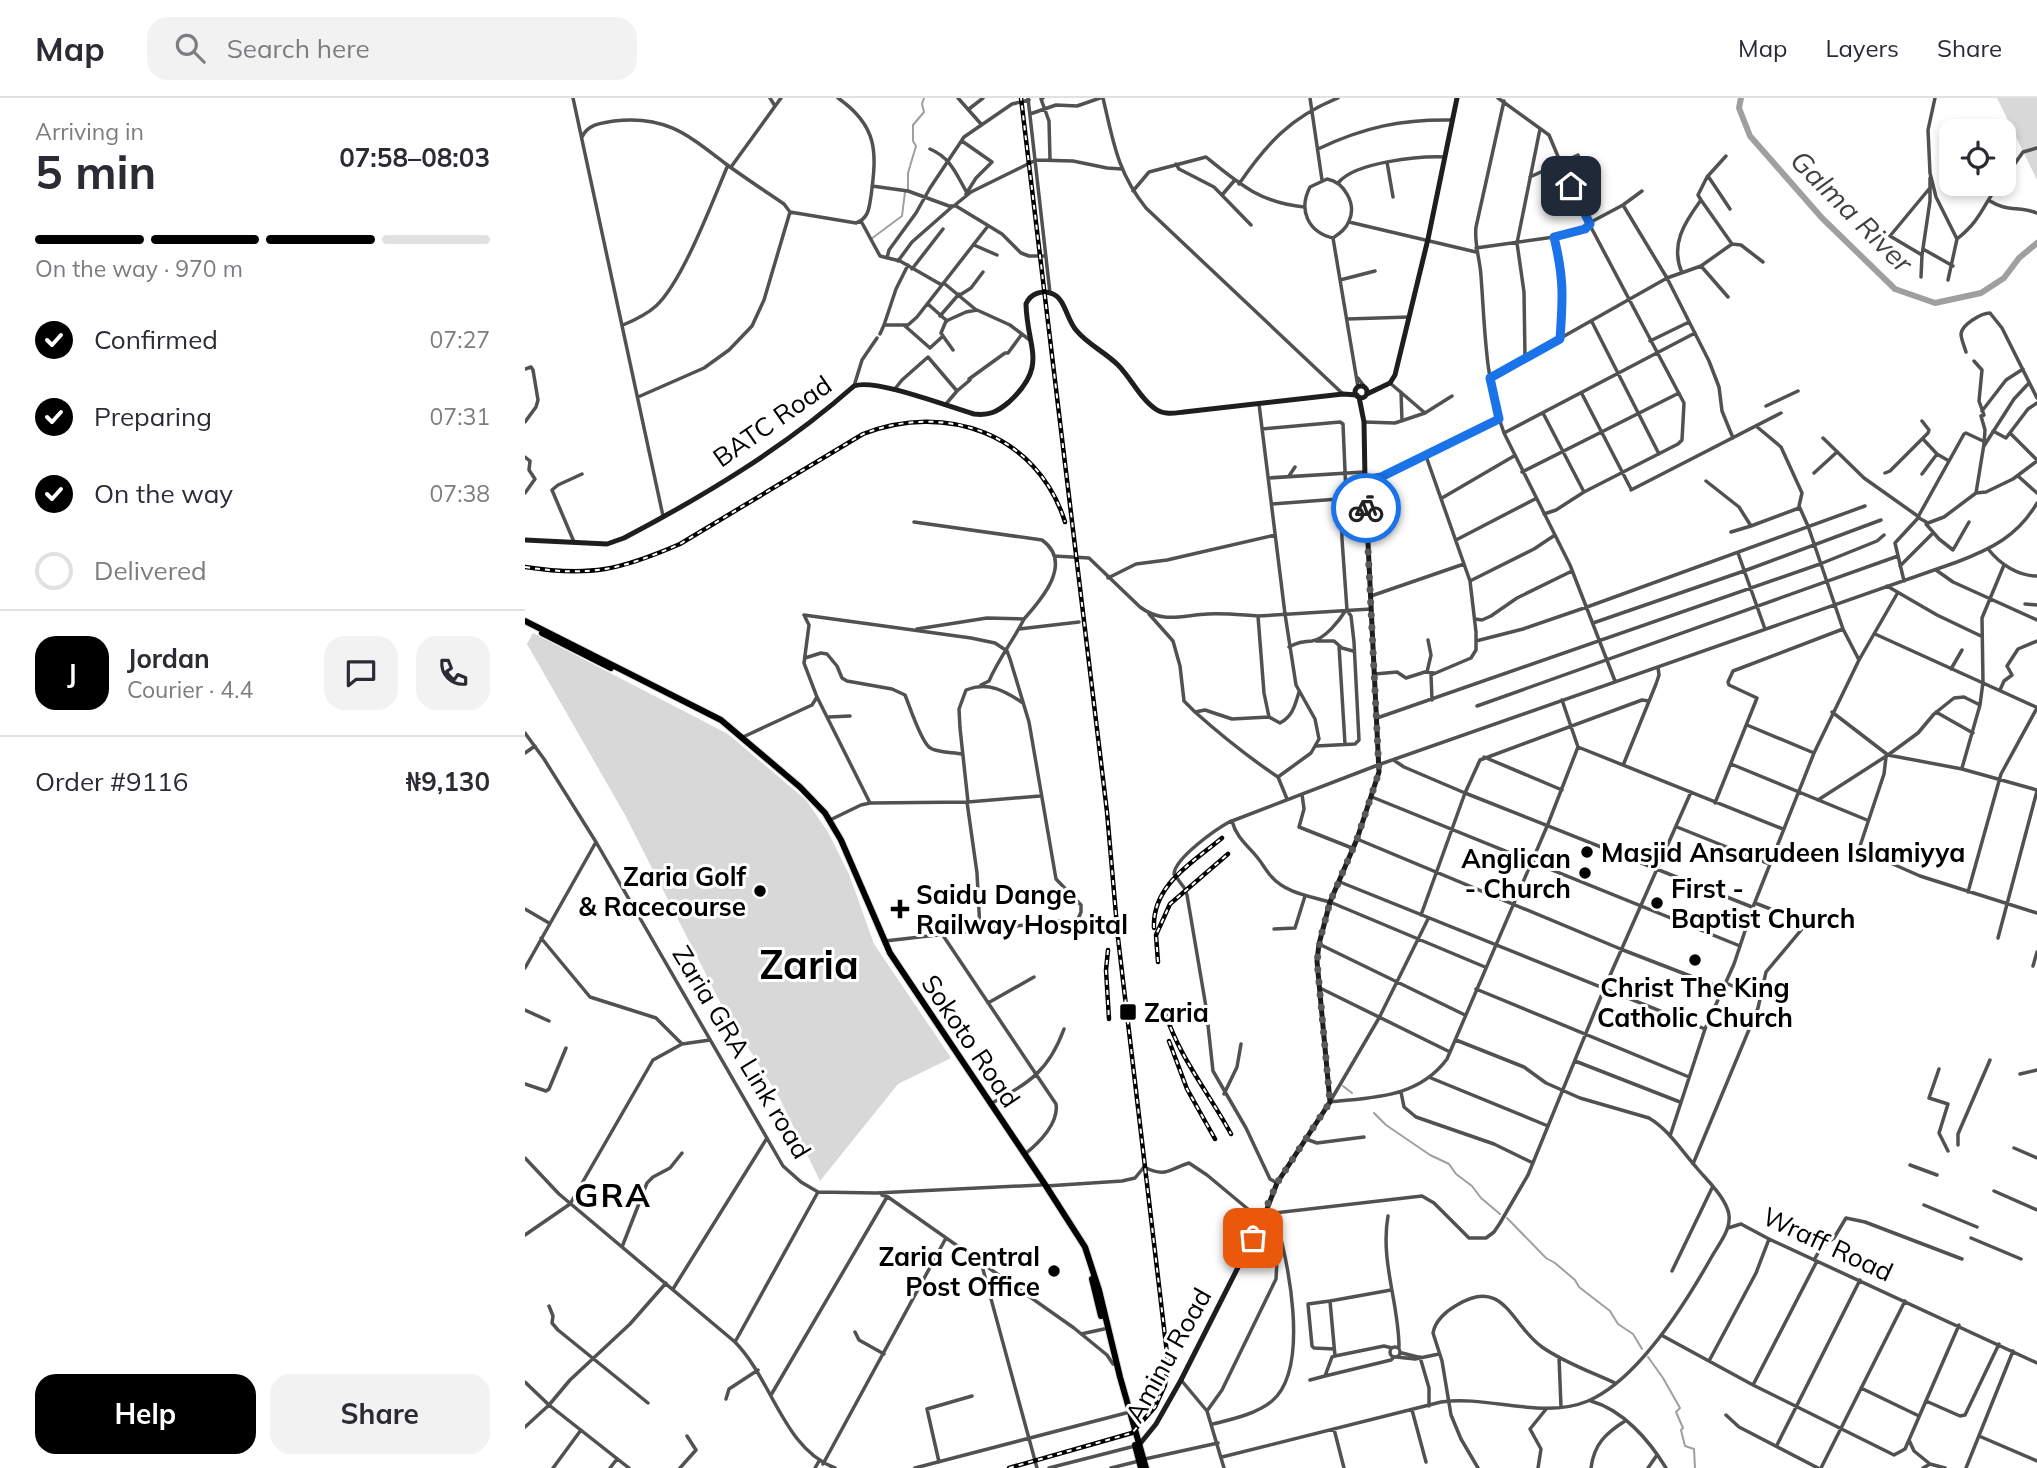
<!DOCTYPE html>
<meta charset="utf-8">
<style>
body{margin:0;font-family:Mulish,sans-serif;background:#f2f2f3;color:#2b2b33;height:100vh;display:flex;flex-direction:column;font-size:26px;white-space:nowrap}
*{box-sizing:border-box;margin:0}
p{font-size:23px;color:#7c7c81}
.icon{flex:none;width:38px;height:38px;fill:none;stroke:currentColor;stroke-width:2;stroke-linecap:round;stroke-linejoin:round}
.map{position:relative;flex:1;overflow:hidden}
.drawer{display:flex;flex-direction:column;background:#fff;width:525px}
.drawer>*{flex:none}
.controls{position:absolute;left:1414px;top:21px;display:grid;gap:14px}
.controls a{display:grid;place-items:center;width:77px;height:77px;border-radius:14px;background:#fff;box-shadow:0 4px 10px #0003;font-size:35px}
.pin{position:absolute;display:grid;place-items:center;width:60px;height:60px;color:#fff;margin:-30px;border-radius:14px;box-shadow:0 4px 10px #0006}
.courier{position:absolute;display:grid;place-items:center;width:70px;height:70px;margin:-35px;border:5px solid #1a73e8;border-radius:50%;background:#fff;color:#222;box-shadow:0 2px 9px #0007}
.head em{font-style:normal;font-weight:700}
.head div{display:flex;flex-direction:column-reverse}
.head{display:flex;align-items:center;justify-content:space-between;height:119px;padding:0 35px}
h1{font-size:46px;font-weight:700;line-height:52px}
.bar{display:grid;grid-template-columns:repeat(4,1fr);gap:10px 7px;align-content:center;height:84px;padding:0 35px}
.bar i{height:9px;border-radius:5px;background:#e1e1e2}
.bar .current{background:#000}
.bar p{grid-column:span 4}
.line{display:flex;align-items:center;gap:18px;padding:0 35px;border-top:2px solid #e1e1e2}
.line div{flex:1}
.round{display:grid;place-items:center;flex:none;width:74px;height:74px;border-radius:21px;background:#f2f2f3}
ol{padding:0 35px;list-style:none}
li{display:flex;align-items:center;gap:21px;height:77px}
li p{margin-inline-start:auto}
li .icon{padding:7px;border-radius:50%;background:#000;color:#fff;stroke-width:4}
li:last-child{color:#7c7c81}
li i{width:38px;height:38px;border:4px solid #e1e1e2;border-radius:50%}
.primary-button{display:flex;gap:14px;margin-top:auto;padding:14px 35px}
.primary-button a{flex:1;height:80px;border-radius:21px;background:#000;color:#fff;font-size:28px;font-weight:700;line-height:80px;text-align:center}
.primary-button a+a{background:#f2f2f3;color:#2b2b33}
header{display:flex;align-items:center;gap:42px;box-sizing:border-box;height:98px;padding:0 35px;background:#fff;border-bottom:2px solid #e1e1e2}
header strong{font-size:33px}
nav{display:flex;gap:38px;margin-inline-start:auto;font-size:24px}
.search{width:490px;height:63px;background:#f2f2f3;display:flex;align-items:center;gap:18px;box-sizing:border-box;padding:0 24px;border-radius:21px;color:#7c7c81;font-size:26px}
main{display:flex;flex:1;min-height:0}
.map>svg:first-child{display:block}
.green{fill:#d8d8d8}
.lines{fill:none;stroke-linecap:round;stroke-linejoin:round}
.stream{stroke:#9f9f9f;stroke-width:2}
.river{stroke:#9f9f9f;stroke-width:6}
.primary-casing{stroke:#dbdbdb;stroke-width:8}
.street{stroke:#515151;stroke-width:3.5}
.secondary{stroke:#1e1e1e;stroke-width:5}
.primary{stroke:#000;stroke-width:6}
.rail-casing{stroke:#000;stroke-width:4.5}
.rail{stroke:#fff;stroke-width:2;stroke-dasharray:5;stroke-linecap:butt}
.done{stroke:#595959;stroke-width:7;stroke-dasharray:0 12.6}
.route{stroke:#1a73e8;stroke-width:9}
.poi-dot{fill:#000;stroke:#fff;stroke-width:2.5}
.labels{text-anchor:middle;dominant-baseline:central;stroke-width:6;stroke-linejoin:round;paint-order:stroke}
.street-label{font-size:26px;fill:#000;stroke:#fff}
.poi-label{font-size:26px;font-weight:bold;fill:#000;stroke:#fff;text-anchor:start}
.water-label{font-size:28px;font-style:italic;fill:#404040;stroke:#fff}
.district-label{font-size:33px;font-weight:bold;letter-spacing:2px;fill:#000;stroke:#fff}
.town-label{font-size:40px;font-weight:bold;fill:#000;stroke:#fff}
</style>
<header>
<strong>Map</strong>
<div class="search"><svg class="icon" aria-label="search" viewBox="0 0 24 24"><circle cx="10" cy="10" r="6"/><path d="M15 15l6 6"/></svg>Search here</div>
<nav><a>Map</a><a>Layers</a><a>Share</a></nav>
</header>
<main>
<section class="drawer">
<div class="head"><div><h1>5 min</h1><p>Arriving in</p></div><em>07:58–08:03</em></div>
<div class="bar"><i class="current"></i><i class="current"></i><i class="current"></i><i></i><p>On the way · 970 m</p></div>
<ol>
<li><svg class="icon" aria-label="check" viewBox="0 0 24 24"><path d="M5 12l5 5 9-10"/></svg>Confirmed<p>07:27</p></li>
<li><svg class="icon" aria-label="check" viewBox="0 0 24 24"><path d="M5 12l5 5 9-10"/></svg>Preparing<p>07:31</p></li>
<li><svg class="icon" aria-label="check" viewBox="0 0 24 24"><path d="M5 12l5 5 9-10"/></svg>On the way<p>07:38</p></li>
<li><i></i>Delivered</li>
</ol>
<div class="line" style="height:126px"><b class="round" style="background:#000;color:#fff">J</b><div><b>Jordan</b><p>Courier · 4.4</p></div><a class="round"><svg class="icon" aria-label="chat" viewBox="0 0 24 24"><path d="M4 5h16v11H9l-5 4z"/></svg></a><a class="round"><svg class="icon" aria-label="phone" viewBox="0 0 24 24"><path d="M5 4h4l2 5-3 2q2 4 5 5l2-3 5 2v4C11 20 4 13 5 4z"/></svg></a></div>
<div class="line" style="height:91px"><div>Order #9116</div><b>₦9,130</b></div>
<div class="primary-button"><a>Help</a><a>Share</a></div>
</section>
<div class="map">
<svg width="1512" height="1370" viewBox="0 0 1512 1370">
<rect width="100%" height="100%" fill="#fff"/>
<path class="green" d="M1472 0H1512V82Z
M8 535 203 636 281 702 303 734 324 776 349 846 426 960 373 986 295 1083 254 999 196 906 100 717 2 546Z"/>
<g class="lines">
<path class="stream" d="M346 141 377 118 380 94 383 93V75L391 48 388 43V27L399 14 397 6 399 0
M818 988 827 995
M849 1015 861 1027 905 1057 924 1066 931 1076 947 1088 956 1100 975 1116
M982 1120 1021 1160 1030 1165 1050 1182 1054 1189 1085 1213 1093 1226 1108 1236 1117 1251
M1123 1259 1138 1280 1155 1310 1151 1314 1158 1330 1156 1332 1160 1348 1169 1351 1170 1370"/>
<path class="river" d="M1216 0 1214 10 1225 38 1297 120 1370 191 1410 205 1456 195 1479 180 1494 160 1512 145"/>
<defs>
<path id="primary" d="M0 523 196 622 275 689 300 715 316 742 365 855 521 1088 560 1149 574 1192 595 1279 621 1370
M17 535 86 570
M567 1181 576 1218
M610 1347 616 1370"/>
</defs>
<use href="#primary" class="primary-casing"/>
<path class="street" d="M48 0 138 418
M245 0 250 8
M433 0 456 26
M503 0 525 195
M518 0 516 1 524 23 525 61
M578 0C588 42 592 74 621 110L818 296
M785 0 797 82
M973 0 1024 37 1050 99 1159 305 1157 342 1153 346 1059 394 1031 412 1019 416
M1410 0 1403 32 1405 75 1411 99 1432 141 1423 182
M979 3 951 129C949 146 955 161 956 178 960 230 960 284 979 335L1045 467 1090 583
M444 11 458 0
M505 16 531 7 552 8 575 0
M57 39C63 26 77 25 89 23 141 17 163 37 201 66 220 80 240 93 259 106L265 114 331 125C344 120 344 110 346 98 352 54 353 28 313 0
M437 43 467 64 451 80 441 96
M405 51C426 60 431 76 441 93
M793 51C839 29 877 21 928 22
M862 64 868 99
M651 66 654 71 689 89 726 127
M206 69 256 0
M1183 78 1205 111
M1005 79 1053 57 1067 90
M802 81C819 84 832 106 824 123 821 131 815 135 808 140 783 134 773 112 785 89Z
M1479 81 1498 54 1512 50
M814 84C831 64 894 58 920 59
M714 86C742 45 766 19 813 0
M347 88 383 93 424 108H431L477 136 496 155 504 158H521
M608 93 624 74 681 59C714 86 736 105 779 109
M697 97 709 83
M1176 102 1173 97 1182 79 1201 58
M1465 103C1482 114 1494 108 1512 115
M430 107 446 94 511 62 548 63 582 70 597 71
M1098 107 1142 180 1184 263 1194 289 1197 313 1208 340
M1020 108 1049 96
M336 123 355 158 375 163 415 186H420L450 211
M824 124 951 154
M1029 139 1038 187 1035 241
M808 140 833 289
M1432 141C1456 122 1457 109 1474 86
M449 147 472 157
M951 150 1029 139 1060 131 1066 124 1098 107 1117 93
M1398 151 1428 168
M1397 157 1365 138 1404 91
M362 160 364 152 391 115 405 90 439 39 487 6 504 2
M373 163 387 144 428 108
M1176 168 1203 199
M387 171 418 131
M1157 175C1145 147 1159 125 1176 102L1207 146
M1396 179 1397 157 1405 103V80
M815 182 850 173
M435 197 446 190 458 174
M403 206 422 223
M415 218 434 196
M822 221 884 219
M1067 224 1134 356
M98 227C110 222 121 217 131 208 158 183 187 104 203 67
M359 227 371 191 383 167
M380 228 405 250 418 238 416 235 421 223 441 214 452 212 485 227 506 243
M355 236 359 227H383L392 219 463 128
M418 238 428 252
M1125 243 1164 224
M1441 254C1440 250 1436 241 1436 236 1437 226 1457 215 1465 215L1477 230 1512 300
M1000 260 999 194 992 145 1015 31
M1449 263 1457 272 1454 303 1459 317 1456 318 1460 332 1459 346 1451 395
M0 271 6 269 8 272 13 302 11 309 0 324
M833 280 839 288
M965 280 1142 180 1176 168 1207 146 1216 147 1238 164
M444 281 480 255H483L497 236
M865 285 900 315
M329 288 337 262 352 240
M369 292 377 282 403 259 432 293
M876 294 877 323
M1057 296 1106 391
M113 299 179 270 204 252 227 228 239 202 265 114
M421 306 432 293 445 282
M734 306 760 516 771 587 790 621 794 641 786 655 753 679 762 701
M1241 308 1273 293
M1457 313 1481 282 1498 271
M1018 315 1059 394
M839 324 870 325 900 315 927 298
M1231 328 1256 349 1277 395 1274 408 1283 428 1318 531 1334 562
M737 331 815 324 818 326 821 396 816 402 817 441 822 512 826 518 829 544 834 642 830 646 791 648
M1468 333 1481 340 1503 311 1512 305
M979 335 1170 235
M1485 335 1512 362
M1298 340 1339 380 1394 419 1370 445 1379 483
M1398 341 1412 356 1424 363
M1459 348 1489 301 1504 285
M901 358 945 483 951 534V552L946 560 906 577 907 602
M0 359 5 363 4 372 10 381 0 395
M997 374 1154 295
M1289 375 1312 354
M1360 375 1365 373 1403 335 1404 332 1397 323
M1397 376 1412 356
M764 378 770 369
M1493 378 1512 395
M743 380 839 374
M840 382 856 379 974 321
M1181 383 1214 409 1226 428 1274 410
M1106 392 1256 315
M917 400 989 358
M747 406 840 399
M1393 419 1439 336 1441 335 1458 343
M1394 420 1403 425 1419 419 1451 395 1461 394 1488 381 1512 363
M389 424 517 442C549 465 516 502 499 521L462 520 392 531
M1401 426 1414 441 1428 452 1444 424
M1206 434 1226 428
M931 442 1010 401
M49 444 27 392 33 387 57 376
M1464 452C1475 466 1493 478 1512 478
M1213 455 1240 531
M529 458 564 460 615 509C637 526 658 517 683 516 700 515 716 517 733 518L846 511
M1375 468 1408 435
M1411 472 1428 484 1512 522
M583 480 611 466 642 462 750 437
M945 483 1009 451 1030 437
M1362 488 1412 517 1456 538
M846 498 939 466
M1500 506 1512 507
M624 516 648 543 655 568 659 603 670 614 680 612 707 621 744 619
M279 517 446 540 470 545 482 553 485 561 504 624 531 781 556 807V814L553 821 360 843
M279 517 284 527 279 565 292 599 345 705
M733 518 739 595 744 619 755 625C768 618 770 607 774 594
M950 521 957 522 966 518 992 500 1047 473
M1068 525 1219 473 1356 422
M494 531 554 524
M1350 536 1511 609
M791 543H809L817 550 828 553
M951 543 998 531 1062 509 1340 408
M814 548 820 646
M764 549C773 544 777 544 787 543 800 541 814 523 821 512
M280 560 296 555 302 556 312 568 317 580 322 583 367 591 380 597C385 609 395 641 404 649 410 655 429 654 437 656
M1426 571 1437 552
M902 574 906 557 903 542
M850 576 872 574 881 580 900 574 909 575
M456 587 464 583C474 560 488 543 499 521
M1475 592 1479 583 1487 577 1482 568 1493 551 1512 543
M952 608 1373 458
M670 614C697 638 723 659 753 679
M1307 614 1363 657 1393 635 1409 616 1429 600 1439 599 1455 607
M1411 614 1448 635
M304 619 325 618
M852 620 1295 466 1352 443 1359 437
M1222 627 1289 655
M0 635 19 661 71 744 258 1068 276 1084 293 1094 351 1095 516 1087
M218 639 287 607 292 599
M1053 649 1258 731
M0 655 10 648
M959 659 1037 692
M1361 659 1359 676 1335 748 1336 752 1395 778 1512 815
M870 663 879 669 940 695 1227 809
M1099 665 1131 586 1134 577 1133 569
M1206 666 1342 722
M1437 670 1455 607 1458 584 1457 520 1479 467
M777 696 779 711 774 729 827 750
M847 699 1215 848
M1293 702 1363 657 1437 671 1512 692
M442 704 452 775 455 832
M443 704 435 630 434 611 441 592C463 583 480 593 498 605
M1190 705 1232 600 1204 587 1203 584 1208 573 1318 531
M305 722 336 707 345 705 443 704 515 698
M706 723C691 731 650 760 649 776L660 791 662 797 681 909 688 973 721 1030 745 1081 752 1085
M1152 729 1244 766
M832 741 1098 852 1199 891
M815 784 1180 931
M1443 794 1476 676 1512 610
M0 811 24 825
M896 817 940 695 955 662 1117 602 1124 603
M749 831 770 830 780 798
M417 836 531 1006C534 1025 514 1045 500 1056
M16 840 65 899 131 920 157 946
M1473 840 1512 693
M794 846 940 917
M1508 868 1512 854
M960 869 805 804C784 798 760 795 745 777 740 771 737 765 732 759 722 747 711 739 707 723L853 667 1432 464C1466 451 1493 438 1512 405
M0 870 71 744
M1201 885 1234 900
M795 890 925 954
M951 891 1164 979
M463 905 509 879
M0 912 24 923
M1050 963 1155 1004
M1414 971 1404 1000 1423 1006 1414 1035 1423 1053
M1495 976 1512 972
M906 980 1023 1028
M0 986 21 993 24 991 41 950
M876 994 879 1009 891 1019 969 1046 1008 1065
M699 996 712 969 716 946
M806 1002 854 920 903 821
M805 1004C849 999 893 1000 922 961L1023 726 1053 649 1037 602
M467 1005C505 985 524 972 539 931
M1145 1038 1180 931 1209 866 1228 809 1289 655 1334 562 1372 496
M781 1041 792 1045 839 1039
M1433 1047V1036L1465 962
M1489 1050 1512 1060
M0 1060 34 1096 210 1244C248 1283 258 1350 310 1370
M1168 1066 1233 910 1241 874 1282 825 1230 805
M1385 1067 1412 1077
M521 1088 597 1083 610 1080 619 1069C641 1080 644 1071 664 1065L682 1077 736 1122
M1469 1093 1512 1112
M357 1097 363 1099 549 1230 582 1257 588 1266
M1399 1107 1452 1129
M740 1116 897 1098 909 1105 944 1140H961L969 1134 975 1125 1003 1077 1079 891 1166 694
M863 1118C855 1163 874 1206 874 1249
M1203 1130 1216 1126 1244 1141 1512 1265
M0 1137 45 1106 128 962 157 946 185 942
M1446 1140 1496 1161
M97 1149 122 1085 128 1079 145 1070 157 1055
M1289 1162 1297 1148 1309 1140 1321 1120 1340 1124 1437 1161
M456 1164 512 1370
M1147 1173 1187 1090
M148 1191 242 1040
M866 1192 805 1203 810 1258 859 1248 867 1250
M805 1203 783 1206 787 1248 789 1250 809 1251
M24 1208 28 1218 27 1225 33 1232 123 1305
M330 1234 334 1242 359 1256
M556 1236 579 1231
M1138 1238 1228 1287 1369 1357 1380 1351 1434 1227
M210 1244 293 1094
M865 1254a5 5 0 1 1 10 0a5 5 0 1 1-10 0Z
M877 1255 893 1259
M871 1259 890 1261 914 1256
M895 1259 904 1290V1308
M1034 1259 1036 1309
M1184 1263 1231 1175 1244 1141
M800 1278 866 1262 869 1259
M656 1282 682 1313 699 1370
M785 1282 800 1278 807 1259 810 1258
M0 1284 24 1307 104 1370
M1228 1287 1292 1163
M1336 1290 1394 1318
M246 1297 362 1099
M201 1301 204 1291 233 1272
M1066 1303C1098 1312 1124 1342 1141 1370
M1401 1303 1435 1318 1440 1317 1474 1246
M887 1312 901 1364
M682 1313 697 1292 751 1181 752 1162 739 1122
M1201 1317 1214 1329 1293 1370
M688 1326C708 1321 731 1316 747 1303 786 1270 763 1159 749 1117
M0 1329 24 1307 45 1282 105 1226 141 1185
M809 1331 819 1370
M1454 1338 1512 1363
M1384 1342 1389 1353 1405 1366
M1252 1347 1335 1182
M697 1359 916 1304C964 1297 1017 1322 1063 1303 1114 1281 1160 1206 1186 1160 1192 1149 1204 1134 1204 1122 1205 1116 1201 1107 1198 1102 1191 1090 1180 1080 1171 1069 1156 1052 1144 1032 1124 1020L1055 1000 1021 985 999 969 931 942
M620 1361 693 1345
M414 1364 402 1311 447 1298
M298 1366 421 1140
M28 1370 56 1332
M85 1370 92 1361
M155 1370 171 1352 162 1338
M290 1370 294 1363
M390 1370 601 1315
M524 1370 610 1348
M586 1370 614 1363
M953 1370 936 1341 926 1317 917 1263 908 1235C910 1223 921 1213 932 1207 979 1178 986 1227 1017 1249 1038 1264 1066 1274 1090 1285
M1013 1370 1016 1351 1005 1331 1022 1310
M1066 1370C1069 1346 1081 1335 1100 1323
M1123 1370 1132 1357
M1296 1370 1380 1203
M1398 1370 1405 1366 1420 1370
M1441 1370 1488 1253"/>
<path class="secondary" d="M830 294a6 6 0 1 1 12 0a6 6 0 1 1-12 0Z
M842 296 865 285 870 277 903 141 932 0
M0 442 82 446 99 440C181 397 260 349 329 288 350 280 424 309 449 316 464 318 472 314 484 304 524 267 502 251 501 206 505 196 517 191 528 196 540 201 542 222 551 232 562 246 580 254 593 267 606 280 616 302 632 312 640 317 650 315 659 314L818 296 832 297
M614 1347 631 1326 656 1282 740 1116 752 1085 805 1004 792 863 794 846 805 804 832 741 854 674 840 382 839 324 834 299"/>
<use href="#primary" class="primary"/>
<defs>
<path id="rail" d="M0 469C66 479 95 472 155 446L338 336C420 304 512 335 540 424
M629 830C627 787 667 765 697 740
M583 852 581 872 584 921
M633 864 631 837 645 806 703 756
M639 910C651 955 684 995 706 1036
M644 943 662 991 690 1041
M484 1370 607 1335 630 1309 640 1287 643 1264 593 840 582 714 496 0"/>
</defs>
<use href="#rail" class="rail-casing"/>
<use href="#rail" class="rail"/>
</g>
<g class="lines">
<path class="done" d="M728 1140 752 1085 805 1004 792 863 796 838 805 804 832 741 854 674 841 410"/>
<path class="route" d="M841 410 839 382 856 379 974 321 965 280 1035 241C1038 200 1039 180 1029 139L1060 131 1065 126 1046 88"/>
</g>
<g class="poi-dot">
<circle cx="1062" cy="754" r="7"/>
<circle cx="1060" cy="775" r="7"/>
<circle cx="235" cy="793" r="7"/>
<circle cx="1132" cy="805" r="7"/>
<path d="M371.5 800.5h7v7h7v7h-7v7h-7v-7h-7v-7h7z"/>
<circle cx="1170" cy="862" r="7"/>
<rect x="594" y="905" width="18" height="18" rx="3.5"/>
<circle cx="529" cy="1173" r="7"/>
</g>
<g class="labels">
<g class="street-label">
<text transform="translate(247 323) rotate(-35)">BATC Road</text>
<text transform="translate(446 943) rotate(56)">Sokoto Road</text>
<text transform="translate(217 954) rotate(59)">Zaria GRA Link road</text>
<text transform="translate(1303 1146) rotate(25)">Wraff Road</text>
<text transform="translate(643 1257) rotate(-61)">Aminu Road</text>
</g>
<g class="poi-label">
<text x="1076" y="754">Masjid Ansarudeen Islamiyya</text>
<text x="1046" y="760" text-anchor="end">Anglican<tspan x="1046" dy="30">- Church</tspan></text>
<text x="221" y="778" text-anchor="end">Zaria Golf<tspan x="221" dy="30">&amp; Racecourse</tspan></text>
<text x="1146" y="790">First -<tspan x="1146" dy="30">Baptist Church</tspan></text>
<text x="391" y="796">Saidu Dange<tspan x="391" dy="30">Railway Hospital</tspan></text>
<text x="1170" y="889" text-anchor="middle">Christ The King<tspan x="1170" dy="30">Catholic Church</tspan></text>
<text x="619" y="914">Zaria</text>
<text x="515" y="1158" text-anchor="end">Zaria Central<tspan x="515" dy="30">Post Office</tspan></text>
</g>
<g class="water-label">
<text transform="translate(1327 113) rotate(45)">Galma River</text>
</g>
<g class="district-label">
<text x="88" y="1096">GRA</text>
</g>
<g class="town-label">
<text x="284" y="866">Zaria</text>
</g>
</g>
</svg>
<div class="controls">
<a><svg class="icon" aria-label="locate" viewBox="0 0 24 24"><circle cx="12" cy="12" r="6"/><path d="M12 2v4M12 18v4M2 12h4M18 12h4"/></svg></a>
</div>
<div class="pin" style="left:728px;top:1140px;background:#ea580c"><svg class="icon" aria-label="bag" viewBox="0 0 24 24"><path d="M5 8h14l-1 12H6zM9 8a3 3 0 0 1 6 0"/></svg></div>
<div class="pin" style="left:1046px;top:88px;background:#1f2937"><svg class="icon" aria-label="home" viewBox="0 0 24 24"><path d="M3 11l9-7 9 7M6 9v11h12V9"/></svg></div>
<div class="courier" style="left:841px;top:410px"><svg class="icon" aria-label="bike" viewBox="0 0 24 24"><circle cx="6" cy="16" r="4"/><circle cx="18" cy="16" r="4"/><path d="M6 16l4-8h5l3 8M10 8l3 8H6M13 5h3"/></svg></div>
</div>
</main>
